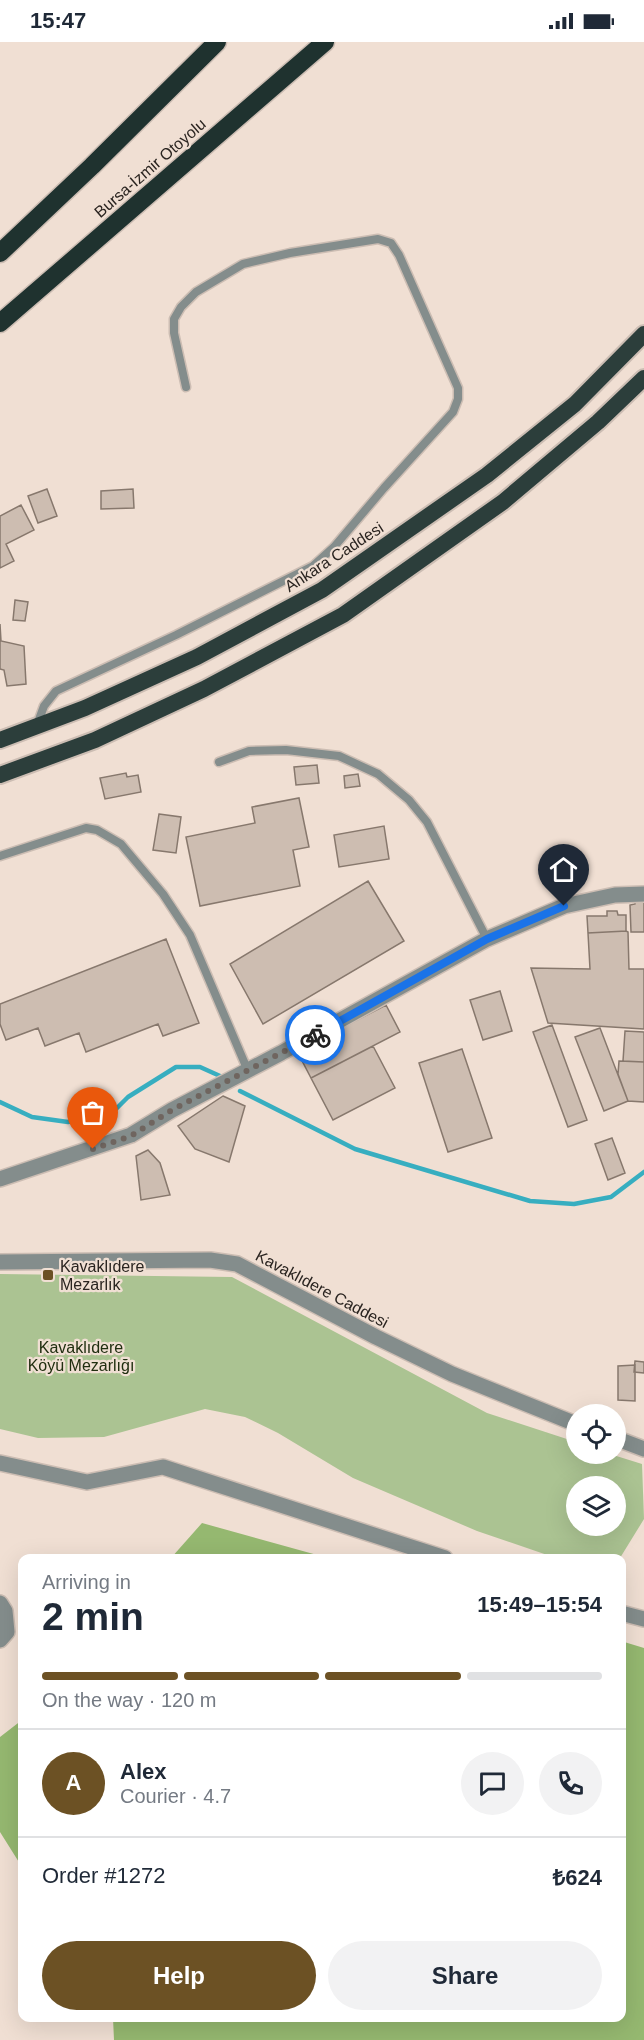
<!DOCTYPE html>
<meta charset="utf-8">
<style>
body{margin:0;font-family:Helvetica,sans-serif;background:#f2f2f3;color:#1f2937;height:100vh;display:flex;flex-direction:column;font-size:22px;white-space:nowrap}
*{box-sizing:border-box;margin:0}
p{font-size:20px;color:#747a83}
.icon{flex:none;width:33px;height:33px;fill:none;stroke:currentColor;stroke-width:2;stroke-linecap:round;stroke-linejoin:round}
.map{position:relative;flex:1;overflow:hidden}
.details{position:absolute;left:18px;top:1512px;width:608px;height:468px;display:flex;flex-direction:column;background:#fff;border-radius:12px;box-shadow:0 6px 24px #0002}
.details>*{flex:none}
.fabs{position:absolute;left:566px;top:1362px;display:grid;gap:12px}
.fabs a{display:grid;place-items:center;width:60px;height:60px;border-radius:50%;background:#fff;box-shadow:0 6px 24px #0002;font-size:30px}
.pin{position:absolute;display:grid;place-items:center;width:51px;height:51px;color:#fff;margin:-62px -26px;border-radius:50% 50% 50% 0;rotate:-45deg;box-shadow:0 0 6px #0007}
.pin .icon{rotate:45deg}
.courier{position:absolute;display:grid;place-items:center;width:60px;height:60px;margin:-30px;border:4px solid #1a73e8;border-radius:50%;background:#fff;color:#222;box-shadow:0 2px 8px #0007}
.overview em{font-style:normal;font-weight:700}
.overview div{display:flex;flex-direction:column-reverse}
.overview{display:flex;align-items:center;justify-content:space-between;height:102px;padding:0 24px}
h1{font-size:39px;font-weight:700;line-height:45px}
.bar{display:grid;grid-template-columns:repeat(4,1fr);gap:9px 6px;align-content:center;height:72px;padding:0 24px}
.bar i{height:8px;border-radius:4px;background:#e0e1e3}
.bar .selected{background:#6c5124}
.bar p{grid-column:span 4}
.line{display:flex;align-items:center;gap:15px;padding:0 24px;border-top:2px solid #e0e1e3}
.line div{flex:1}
.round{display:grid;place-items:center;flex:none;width:63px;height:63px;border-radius:32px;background:#f2f2f3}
.action{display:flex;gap:12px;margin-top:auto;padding:12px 24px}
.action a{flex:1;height:69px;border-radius:36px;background:#6c5124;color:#fff;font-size:24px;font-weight:700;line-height:69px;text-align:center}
.action a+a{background:#f2f2f3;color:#1f2937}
.status{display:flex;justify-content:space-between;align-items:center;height:42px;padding:0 30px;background:#fff;direction:ltr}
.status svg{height:16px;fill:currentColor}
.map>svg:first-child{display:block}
.green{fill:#abc392;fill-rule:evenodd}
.forest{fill:#95b870}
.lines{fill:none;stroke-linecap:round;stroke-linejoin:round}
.stream{stroke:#37aec0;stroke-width:4.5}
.building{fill:#cdbdb1;stroke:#87786d;stroke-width:1.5}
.service-casing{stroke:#ccbdb3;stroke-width:11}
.minor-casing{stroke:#ccbdb3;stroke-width:18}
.tertiary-casing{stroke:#ccbdb3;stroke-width:18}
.trunk-casing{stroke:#ccbdb3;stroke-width:20}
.motorway-casing{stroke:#ccbdb3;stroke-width:21}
.service{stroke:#848d8c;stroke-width:8}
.minor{stroke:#848d8c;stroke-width:15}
.tertiary{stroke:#848d8c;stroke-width:15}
.trunk{stroke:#2c3e3b;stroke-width:16}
.motorway{stroke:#1f322f;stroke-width:18}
.done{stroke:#6f655f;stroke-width:6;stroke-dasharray:0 10.8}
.route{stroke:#1a73e8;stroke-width:8}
.poi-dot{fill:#6c5124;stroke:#f0dfd3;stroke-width:2}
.labels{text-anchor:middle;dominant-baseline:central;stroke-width:4.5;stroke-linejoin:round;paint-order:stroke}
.street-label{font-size:16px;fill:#2a2420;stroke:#f0dfd3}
.poi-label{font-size:16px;fill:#2a2420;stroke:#f0dfd3;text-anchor:start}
.park-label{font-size:16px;fill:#202e10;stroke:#f0dfd3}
</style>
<div class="status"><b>15:47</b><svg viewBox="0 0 49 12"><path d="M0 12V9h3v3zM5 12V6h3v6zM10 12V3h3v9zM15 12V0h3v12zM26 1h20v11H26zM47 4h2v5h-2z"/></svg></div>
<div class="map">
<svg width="644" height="1998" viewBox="0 0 644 1998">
<rect width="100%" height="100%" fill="#f0dfd3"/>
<path class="green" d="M0 1232 232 1235 487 1371 576 1400V1412H610L642 1422 644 1477 620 1516H556L477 1489 353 1436 278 1391 245 1375 205 1367 104 1395 38 1396 0 1387ZM576 1444H615V1484H576Z"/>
<path class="forest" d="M202 1481 328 1516H171Z
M621 1599 644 1606V1998H114L113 1976H621Z
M22 1678V1825L0 1790V1695Z"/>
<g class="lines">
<path class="stream" d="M240 1049 355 1107 530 1159 574 1162 611 1155 644 1130
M0 1060 32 1075 68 1080 115 1068 128 1055 176 1025H200L220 1034"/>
</g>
<path class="building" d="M47 447 57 474 38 481 28 454Z
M133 447 134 466 101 467V449Z
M21 463 34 488 6 502 14 519 0 526V474Z
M15 558 28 560 25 579 13 578Z
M0 582 1 599 24 604 26 642 7 644 4 628 0 627Z
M317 723 319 741 296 743 294 725Z
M126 731 127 735 138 733 141 750 105 757 100 736Z
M358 732 360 744 345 746 344 734Z
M299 756 309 805 293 808 300 844 200 864 186 795 255 781 252 765Z
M159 772 181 775 176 811 153 808Z
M384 784 389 817 339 825 334 793Z
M368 839 404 899 263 982 230 922Z
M644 859V890H631L630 863 635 862V860Z
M607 869H617L618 873H626V889L588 891 587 874H607Z
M626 889 628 890 629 927H644V987L548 981 531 926 590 927 588 891Z
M166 897 199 981 163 994 158 982 86 1010 79 991 45 1004 38 986 6 998 0 982V962Z
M500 949 512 989 483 998 470 958Z
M386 963 400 990 311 1036 297 1009Z
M552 983 587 1078 568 1085 533 990Z
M600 986 628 1059 604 1069 575 995Z
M625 989 644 990V1020L623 1019Z
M373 1004 395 1046 333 1078 311 1036Z
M462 1007 492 1096 448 1110 419 1021Z
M619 1019 644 1020V1060L628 1059 618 1032Z
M223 1054 245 1064 229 1120 195 1107 178 1084Z
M612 1096 625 1131 608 1138 595 1102Z
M148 1108 160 1121 170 1153 141 1158 136 1114Z
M635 1319 644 1320V1331L634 1330Z
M635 1323V1359L618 1358V1324Z"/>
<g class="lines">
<defs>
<path id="service" d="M37 683 44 664 56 649 176 593 313 524 334 505 384 446 453 370 458 357V346L399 213 391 201 378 197 290 211 243 222 196 250 181 265 174 277V291L186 345
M219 720 249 709 286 708 339 714 378 732 409 758 427 780 487 897
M0 814 86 786 97 788 121 802 163 852 190 893 248 1029"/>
<path id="minor" d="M0 1421 87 1440 163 1425 445 1516
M621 1571 644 1577"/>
<path id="tertiary" d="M0 1137 131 1093 172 1068 281 1011 487 897 564 864 615 853 644 852
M0 1220 210 1218 237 1222 376 1295 452 1332 576 1382
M615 1396 644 1407
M0 1561 5 1569 7 1590 0 1598"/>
<path id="trunk" d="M0 698 85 666 197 615 322 548 487 433 575 362 644 292
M0 733 95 698 204 647 343 573 503 460 598 380 644 336"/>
<path id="motorway" d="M0 211 92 124 217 0
M0 281 325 0"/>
</defs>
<use href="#service" class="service-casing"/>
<use href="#minor" class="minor-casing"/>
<use href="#tertiary" class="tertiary-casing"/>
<use href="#trunk" class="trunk-casing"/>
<use href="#motorway" class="motorway-casing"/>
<use href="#service" class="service"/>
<use href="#minor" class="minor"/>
<use href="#tertiary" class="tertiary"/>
<use href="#trunk" class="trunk"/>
<use href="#motorway" class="motorway"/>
</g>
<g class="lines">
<path class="done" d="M93 1107 131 1094 172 1068 315 993"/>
<path class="route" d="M315 993 487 897 564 864"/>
</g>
<rect class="poi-dot" x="42" y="1227" width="12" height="12" rx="3"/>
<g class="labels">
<g class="street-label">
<text transform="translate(150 126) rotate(-41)">Bursa-İzmir Otoyolu</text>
<text transform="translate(334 515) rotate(-33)">Ankara Caddesi</text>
<text transform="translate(322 1247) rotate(28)">Kavaklıdere Caddesi</text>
</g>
<g class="poi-label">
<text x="60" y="1224">Kavaklıdere<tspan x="60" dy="18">Mezarlık</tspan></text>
</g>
<g class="park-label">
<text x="81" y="1305">Kavaklıdere<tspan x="81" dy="18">Köyü Mezarlığı</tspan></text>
</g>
</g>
</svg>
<div class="fabs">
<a><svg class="icon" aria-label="locate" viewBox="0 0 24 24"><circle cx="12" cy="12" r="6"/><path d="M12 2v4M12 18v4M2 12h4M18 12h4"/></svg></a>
<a><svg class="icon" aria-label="layers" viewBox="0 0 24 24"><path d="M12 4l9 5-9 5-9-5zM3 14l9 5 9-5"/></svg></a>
</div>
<div class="pin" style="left:93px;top:1107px;background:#ea580c"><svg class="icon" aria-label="bag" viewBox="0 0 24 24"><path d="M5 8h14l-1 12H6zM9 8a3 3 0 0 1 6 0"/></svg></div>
<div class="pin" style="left:564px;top:864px;background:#1f2937"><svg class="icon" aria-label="home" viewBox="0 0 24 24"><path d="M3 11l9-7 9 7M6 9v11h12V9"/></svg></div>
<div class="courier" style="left:315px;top:993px"><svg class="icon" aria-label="bike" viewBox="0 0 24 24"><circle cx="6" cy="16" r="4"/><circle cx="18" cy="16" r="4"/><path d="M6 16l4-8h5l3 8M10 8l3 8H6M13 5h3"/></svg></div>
<section class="details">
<div class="overview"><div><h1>2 min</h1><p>Arriving in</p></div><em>15:49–15:54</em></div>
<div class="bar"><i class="selected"></i><i class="selected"></i><i class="selected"></i><i></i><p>On the way · 120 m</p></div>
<div class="line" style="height:108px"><b class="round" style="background:#6c5124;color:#fff">A</b><div><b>Alex</b><p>Courier · 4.7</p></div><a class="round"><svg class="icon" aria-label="chat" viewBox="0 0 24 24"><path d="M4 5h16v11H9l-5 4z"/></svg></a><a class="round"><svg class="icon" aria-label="phone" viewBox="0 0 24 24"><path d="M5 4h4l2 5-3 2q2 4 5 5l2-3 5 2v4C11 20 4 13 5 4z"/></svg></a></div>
<div class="line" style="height:78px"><div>Order #1272</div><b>₺624</b></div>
<div class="action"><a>Help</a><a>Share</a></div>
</section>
</div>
